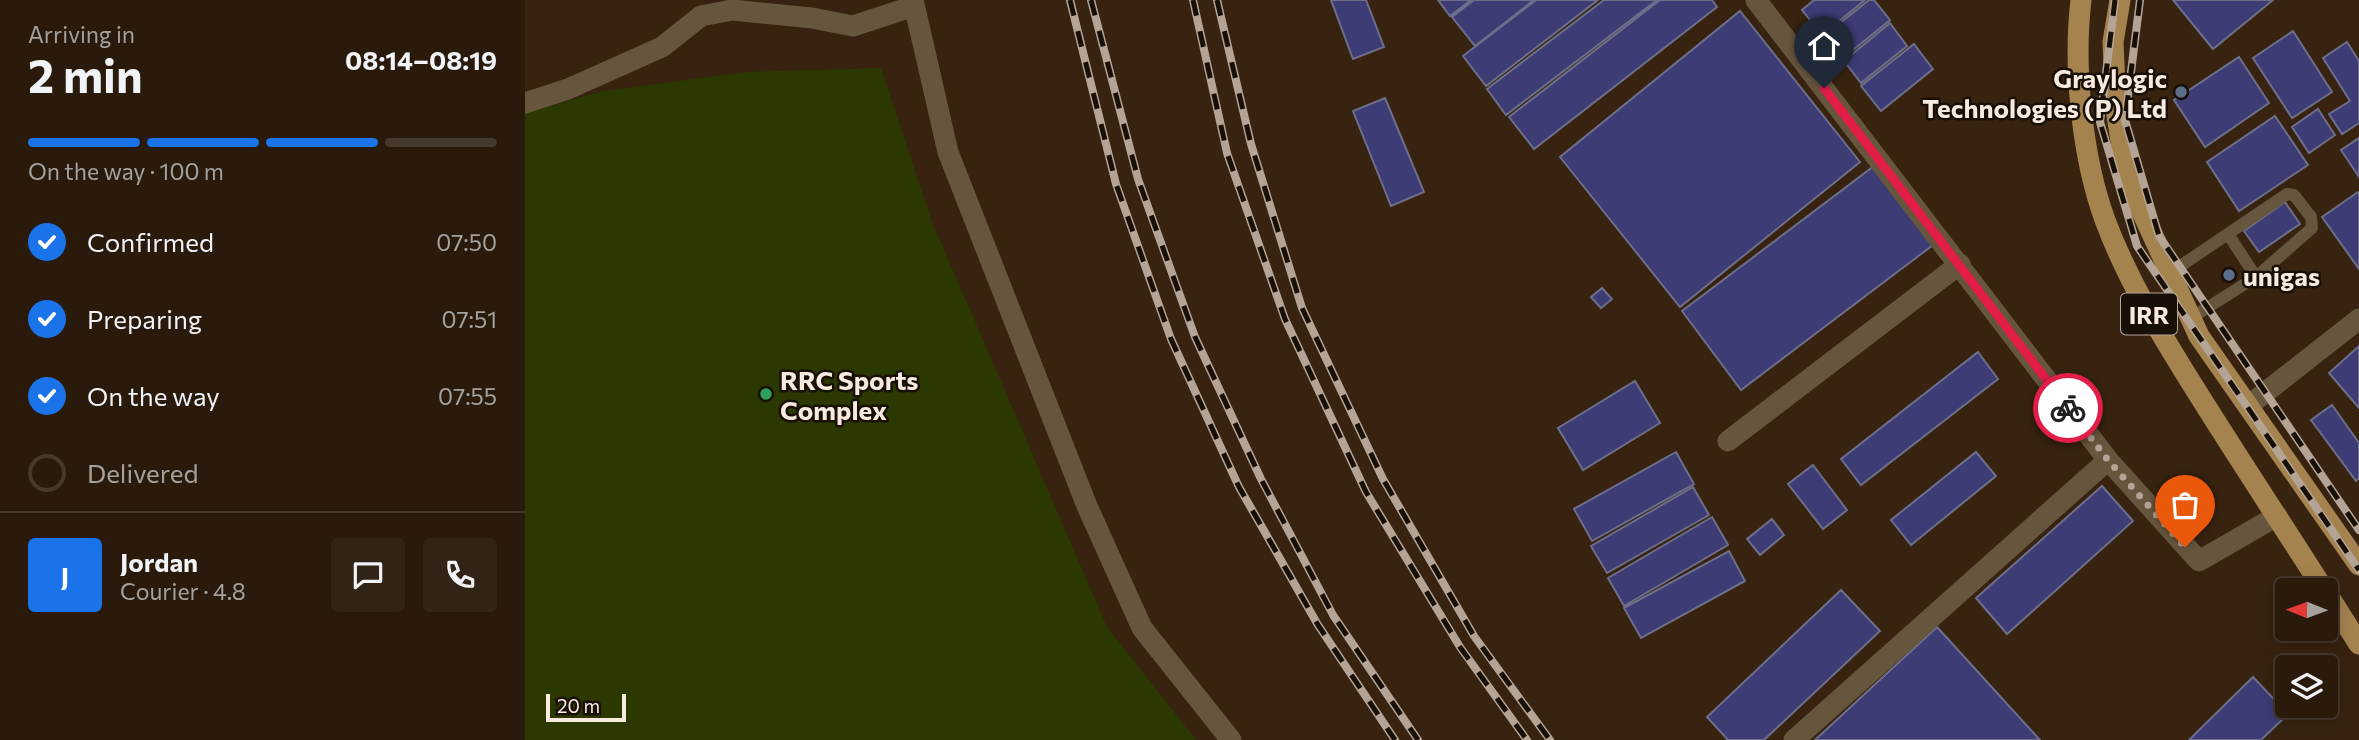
<!DOCTYPE html>
<meta charset="utf-8">
<style>
body{margin:0;font-family:Commissioner,sans-serif;background:#312315;color:#f1f3f6;height:100vh;display:flex;flex-direction:column;font-size:26px;white-space:nowrap}
*{box-sizing:border-box;margin:0}
p{font-size:23px;color:#a5a19d}
.icon{flex:none;width:38px;height:38px;fill:none;stroke:currentColor;stroke-width:2;stroke-linecap:round;stroke-linejoin:round}
.map{position:relative;flex:1;overflow:hidden}
.drawer{display:flex;flex-direction:column;background:#291a0c;width:525px}
.drawer>*{flex:none}
.needle{width:46px;rotate:271deg}
.controls{position:absolute;left:1750px;top:578px;display:grid;gap:14px}
.controls a{display:grid;place-items:center;width:63px;height:63px;border-radius:7px;background:#291a0c;box-shadow:0 4px 18px #0003,0 0 0 2px #45382d;font-size:35px}
.scale{position:absolute;left:21px;bottom:18px;width:80px;box-sizing:border-box;padding-left:7px;border:4px solid #f8eadf;border-top:0;font-size:19px;line-height:24px;white-space:nowrap;color:#f8eadf;-webkit-text-stroke:5px #180f07;paint-order:stroke}
.pin{position:absolute;display:grid;place-items:center;width:60px;height:60px;color:#fff;margin:-72px -30px;border-radius:50% 50% 50% 0;rotate:-45deg;box-shadow:0 0 7px #0007}
.pin .icon{rotate:45deg}
.courier{position:absolute;display:grid;place-items:center;width:70px;height:70px;margin:-35px;border:5px solid #e11d48;border-radius:50%;background:#fff;color:#222;box-shadow:0 2px 9px #0007}
.headline em{font-style:normal;font-weight:700}
.headline div{display:flex;flex-direction:column-reverse}
.headline{display:flex;align-items:center;justify-content:space-between;height:119px;padding:0 28px}
h1{font-size:46px;font-weight:700;line-height:52px}
.bar{display:grid;grid-template-columns:repeat(4,1fr);gap:10px 7px;align-content:center;height:84px;padding:0 28px}
.bar i{height:9px;border-radius:5px;background:#45382d}
.bar .selected{background:#1a73e8}
.bar p{grid-column:span 4}
.line{display:flex;align-items:center;gap:18px;padding:0 28px;border-top:2px solid #45382d}
.line div{flex:1}
.round{display:grid;place-items:center;flex:none;width:74px;height:74px;border-radius:7px;background:#312315}
ol{padding:0 28px;list-style:none}
li{display:flex;align-items:center;gap:21px;height:77px}
li p{margin-inline-start:auto}
li .icon{padding:7px;border-radius:50%;background:#1a73e8;color:#fff;stroke-width:4}
li:last-child{color:#a5a19d}
li i{width:38px;height:38px;border:4px solid #45382d;border-radius:50%}
main{display:flex;flex:1;min-height:0}
.map>svg:first-child{display:block}
.green{fill:#2b3901}
.building{fill:#3e3c75;stroke:#6d6e8a;stroke-width:2}
.lines{fill:none;stroke-linecap:round;stroke-linejoin:round}
.lane{stroke:#67563e;stroke-width:12}
.street{stroke:#67563e;stroke-width:21}
.primary{stroke:#a5834e;stroke-width:21}
.rail-casing{stroke:#b4a496;stroke-width:8}
.rail{stroke:#180f07;stroke-width:5;stroke-dasharray:16;stroke-linecap:butt}
.done{stroke:#b4a497;stroke-width:7;stroke-dasharray:0 12.6}
.route{stroke:#e11d48;stroke-width:9}
.service-dot{fill:#5c6f8a;stroke:#180f07;stroke-width:2.5}
.leisure-dot{fill:#2e9e5b;stroke:#180f07;stroke-width:2.5}
.labels{text-anchor:middle;dominant-baseline:central;stroke-width:5;stroke-linejoin:round;paint-order:stroke}
.shield{fill:#180f07;stroke:#b5a89e;stroke-width:2}
.shield-label{font-size:24px;font-weight:bold;fill:#f8eadf}
.poi-label{font-size:26px;font-weight:bold;fill:#f8eadf;stroke:#180f07;text-anchor:start}
</style>
<main>
<section class="drawer">
<div class="headline"><div><h1>2 min</h1><p>Arriving in</p></div><em>08:14–08:19</em></div>
<div class="bar"><i class="selected"></i><i class="selected"></i><i class="selected"></i><i></i><p>On the way · 100 m</p></div>
<ol>
<li><svg class="icon" aria-label="check" viewBox="0 0 24 24"><path d="M5 12l5 5 9-10"/></svg>Confirmed<p>07:50</p></li>
<li><svg class="icon" aria-label="check" viewBox="0 0 24 24"><path d="M5 12l5 5 9-10"/></svg>Preparing<p>07:51</p></li>
<li><svg class="icon" aria-label="check" viewBox="0 0 24 24"><path d="M5 12l5 5 9-10"/></svg>On the way<p>07:55</p></li>
<li><i></i>Delivered</li>
</ol>
<div class="line" style="height:126px"><b class="round" style="background:#1a73e8;color:#fff">J</b><div><b>Jordan</b><p>Courier · 4.8</p></div><a class="round"><svg class="icon" aria-label="chat" viewBox="0 0 24 24"><path d="M4 5h16v11H9l-5 4z"/></svg></a><a class="round"><svg class="icon" aria-label="phone" viewBox="0 0 24 24"><path d="M5 4h4l2 5-3 2q2 4 5 5l2-3 5 2v4C11 20 4 13 5 4z"/></svg></a></div>
</section>
<div class="map">
<svg width="1834" height="740" viewBox="0 0 1834 740">
<rect width="100%" height="100%" fill="#372310"/>
<path class="green" d="M356 68 407 222 582 627 671 740H0V113L77 91 223 72Z"/>
<path class="building" d="M806 0H841L859 47 828 59Z
M913 0H946L925 16Z
M949 0H1009L950 46 927 17Z
M1011 0H1073L961 86 938 56Z
M1079 0H1132L981 115 962 89Z
M1135 0H1187L1192 7 1009 149 984 117Z
M1289 0H1340L1297 35 1277 10Z
M1344 0H1349L1365 20 1317 59 1299 36Z
M1648 0H1748L1688 49Z
M1215 11 1335 162 1155 307 1035 157Z
M1365 23 1382 46 1336 83 1319 61Z
M1768 31 1807 92 1767 118 1728 58Z
M1822 42 1834 61V123L1817 134 1804 114 1825 101 1798 58Z
M1389 44 1408 69 1356 111 1336 86Z
M1714 57 1744 103 1680 147 1649 100Z
M860 98 899 192 866 206 828 111Z
M1793 109 1810 135 1784 153 1767 127Z
M1750 116 1783 165 1714 211 1682 162Z
M1834 138V177L1816 150Z
M1349 166 1408 245 1216 390 1157 311Z
M1833 192 1834 193V269L1797 217Z
M1760 202 1775 224 1734 252 1719 231Z
M1077 288 1087 299 1076 308 1066 297Z
M1834 346V408L1804 373Z
M1453 352 1473 379 1336 485 1316 459Z
M1110 381 1135 423 1058 470 1033 428Z
M1807 405 1834 443V478L1831 481 1786 420Z
M1151 452 1169 484 1067 541 1049 509Z
M1451 452 1471 476 1386 545 1366 520Z
M1288 465 1322 510 1298 529 1263 484Z
M1577 486 1608 521 1482 634 1451 598Z
M1168 487 1184 515 1082 573 1066 546Z
M1187 517 1203 545 1099 606 1083 578Z
M1247 519 1259 535 1235 555 1222 539Z
M1204 551 1220 581 1116 638 1099 608Z
M1316 590 1355 631 1239 740H1203L1182 717Z
M1412 627 1515 740H1290Z
M1728 677 1763 714 1736 740H1664Z"/>
<g class="lines">
<path class="lane" d="M1703 234 1731 277
M1645 273 1762 194 1769 195 1786 217 1787 228 1731 277 1666 318"/>
<path class="street" d="M388 0 423 152 562 506 617 628 706 740
M1231 0 1583 460 1674 561 1752 516
M0 103 43 89 137 47 176 16 207 10 287 18 328 26 389 6
M1723 406 1834 319
M1203 441 1435 264
M1269 740 1583 460"/>
<path class="primary" d="M1556 0C1548 67 1557 157 1580 220 1602 279 1634 331 1667 384 1710 453 1755 521 1799 590
M1595 0 1588 42 1591 109 1602 179 1674 336 1834 565
M1801 592 1834 644"/>
<defs>
<path id="rail" d="M545 0 591 184 646 339 714 487 793 625 870 740
M566 0 613 179 670 337 736 479 808 615 893 740
M668 0 702 153 760 319 841 492 935 647 1002 740
M692 0 726 144 777 308 858 479 949 636 1025 740
M1590 0 1575 122 1612 246 1834 570
M1615 0 1600 120 1634 236 1834 530"/>
</defs>
<use href="#rail" class="rail-casing"/>
<use href="#rail" class="rail"/>
</g>
<g class="lines">
<path class="done" d="M1543 408 1583 460 1660 547"/>
<path class="route" d="M1299 88 1543 408"/>
</g>
<g class="service-dot">
<circle cx="1656" cy="92" r="7"/>
<circle cx="1704" cy="275" r="7"/>
</g>
<circle class="leisure-dot" cx="241" cy="394" r="7"/>
<g class="labels">
<rect class="shield" x="1596" y="293.5" width="56" height="41" rx="5"/>
<g class="shield-label">
<text x="1624" y="314">IRR</text>
</g>
<g class="poi-label">
<text x="1642" y="77" text-anchor="end">Graylogic<tspan x="1642" dy="30">Technologies (P) Ltd</tspan></text>
<text x="1718" y="275">unigas</text>
<text x="255" y="379">RRC Sports<tspan x="255" dy="30">Complex</tspan></text>
</g>
</g>
</svg>
<div class="controls">
<a><svg class="needle" viewBox="-14 -14 28 28"><path d="M0-13l5 13h-10z" fill="#e53935"/><path d="M0 13l5-13h-10z" fill="#a5a19d"/></svg></a>
<a><svg class="icon" aria-label="layers" viewBox="0 0 24 24"><path d="M12 4l9 5-9 5-9-5zM3 14l9 5 9-5"/></svg></a>
</div>
<div class="scale">20 m</div>
<div class="pin" style="left:1660px;top:547px;background:#ea580c"><svg class="icon" aria-label="bag" viewBox="0 0 24 24"><path d="M5 8h14l-1 12H6zM9 8a3 3 0 0 1 6 0"/></svg></div>
<div class="pin" style="left:1299px;top:88px;background:#1f2937"><svg class="icon" aria-label="home" viewBox="0 0 24 24"><path d="M3 11l9-7 9 7M6 9v11h12V9"/></svg></div>
<div class="courier" style="left:1543px;top:408px"><svg class="icon" aria-label="bike" viewBox="0 0 24 24"><circle cx="6" cy="16" r="4"/><circle cx="18" cy="16" r="4"/><path d="M6 16l4-8h5l3 8M10 8l3 8H6M13 5h3"/></svg></div>
</div>
</main>
